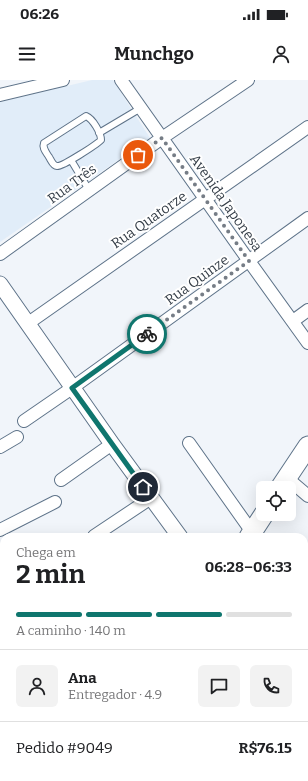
<!DOCTYPE html>
<html lang="pt">
<meta charset="utf-8">
<style>
body{margin:0;font-family:Bitter,serif;background:#f2f2f2;color:#202124;height:100vh;display:flex;flex-direction:column;font-size:15px;white-space:nowrap}
*{box-sizing:border-box;margin:0}
p{font-size:13px;color:#757577}
.icon{flex:none;width:22px;height:22px;fill:none;stroke:currentColor;stroke-width:2;stroke-linecap:round;stroke-linejoin:round}
.map{position:relative;flex:1;overflow:hidden}
.details{position:absolute;left:0px;top:453px;width:308px;height:248px;display:flex;flex-direction:column;background:#fff;border-radius:12px 12px 0 0;box-shadow:0 4px 16px #0002}
.details>*{flex:none}
.buttons{position:absolute;left:256px;top:401px;display:grid;gap:8px}
.buttons a{display:grid;place-items:center;width:40px;height:40px;border-radius:6px;background:#fff;box-shadow:0 4px 16px #0002;font-size:20px}
.pin{position:absolute;display:grid;place-items:center;width:34px;height:34px;color:#fff;margin:-17px;border:2px solid #fff;border-radius:50%;box-shadow:0 1px 4px #0007}
.courier{position:absolute;display:grid;place-items:center;width:40px;height:40px;margin:-20px;border:3px solid #0f766e;border-radius:50%;background:#fff;color:#222;box-shadow:0 1px 5px #0007}
.overview em{font-style:normal;font-weight:700}
.overview div{display:flex;flex-direction:column-reverse}
.overview{display:flex;align-items:center;justify-content:space-between;height:68px;padding:0 16px}
h1{font-size:26px;font-weight:700;line-height:30px}
.bar{display:grid;grid-template-columns:repeat(4,1fr);gap:6px 4px;align-content:center;height:48px;padding:0 16px}
.bar i{height:5px;border-radius:3px;background:#e0e0e0}
.bar .active{background:#0f766e}
.bar p{grid-column:span 4}
.line{display:flex;align-items:center;gap:10px;padding:0 16px;border-top:1px solid #e0e0e0}
.line div{flex:1}
.round{display:grid;place-items:center;flex:none;width:42px;height:42px;border-radius:6px;background:#f2f2f2}
.status{display:flex;justify-content:space-between;align-items:center;height:28px;padding:0 20px;background:#fff;direction:ltr}
.status svg{height:11px;fill:currentColor}
header{display:flex;justify-content:space-between;align-items:center;height:52px;padding:0 16px;background:#fff;font-size:18px;font-weight:700}
.map>svg:first-child{display:block}
.built{fill:#e1edf9}
.lines{fill:none;stroke-linecap:round;stroke-linejoin:round}
.service-casing{stroke:#5e7389;stroke-width:8}
.minor-casing{stroke:#5e7389;stroke-width:14}
.tertiary-casing{stroke:#5e7389;stroke-width:17}
.primary-casing{stroke:#5e7389;stroke-width:21}
.service{stroke:#fff;stroke-width:6}
.minor{stroke:#fff;stroke-width:12}
.tertiary{stroke:#fff;stroke-width:15}
.primary{stroke:#fff;stroke-width:19}
.done{stroke:#767d86;stroke-width:4;stroke-dasharray:0 7.2}
.route{stroke:#0f766e;stroke-width:5}
.labels{text-anchor:middle;dominant-baseline:central;stroke-width:4;stroke-linejoin:round;paint-order:stroke}
.street-label{font-size:14px;fill:#343d47;stroke:#fff}
</style>
<div class="status"><b>06:26</b><svg viewBox="0 0 49 12"><path d="M0 12V9h3v3zM5 12V6h3v6zM10 12V3h3v9zM15 12V0h3v12zM26 1h20v11H26zM47 4h2v5h-2z"/></svg></div>
<header><svg class="icon" aria-label="menu" viewBox="0 0 24 24"><path d="M4 6h16M4 12h16M4 18h16"/></svg>Munchgo<svg class="icon" aria-label="person" viewBox="0 0 24 24"><circle cx="12" cy="8" r="4"/><path d="M4 21q1-7 8-7t8 7"/></svg></header>
<div class="map">
<svg width="308" height="701" viewBox="0 0 308 701">
<rect width="100%" height="100%" fill="#f1f5fa"/>
<path class="built" d="M92 0H113L150 58 0 162V22Z"/>
<g class="lines">
<defs>
<path id="service" d="M86 36C93 39 101 53 101 60 96 65 62 87 57 86 53 86 51 80 49 77 46 72 42 68 44 63Z
M99 53 141 28
M71 80 89 110"/>
<path id="minor" d="M121 0 249 181 308 263
M0 15 63 0
M0 174 162 58 248 0
M293 241 308 230
M27 244 308 47
M24 341 72 308 308 138
M189 363 252 452
M0 367 17 357
M287 398 308 416
M61 400 112 364
M0 450 55 422
M94 456 151 418
M0 472 4 482
M304 558 308 562
M304 607 308 611
M304 645 308 640
M304 665 308 669
M251 697 255 701
M164 701 168 697"/>
<path id="tertiary" d="M0 204 112 364 180 457"/>
<path id="primary" d="M280 408 308 366
M249 457 264 434
M93 701 96 697"/>
</defs>
<use href="#service" class="service-casing"/>
<use href="#minor" class="minor-casing"/>
<use href="#tertiary" class="tertiary-casing"/>
<use href="#primary" class="primary-casing"/>
<use href="#service" class="service"/>
<use href="#minor" class="minor"/>
<use href="#tertiary" class="tertiary"/>
<use href="#primary" class="primary"/>
</g>
<g class="lines">
<path class="done" d="M138 75 162 58 249 181 147 254"/>
<path class="route" d="M143 407 72 308 147 254"/>
</g>
<g class="labels">
<g class="street-label">
<text transform="translate(72 104) rotate(-36)">Rua Três</text>
<text transform="translate(226 123) rotate(55)">Avenida Japonesa</text>
<text transform="translate(149 140) rotate(-35)">Rua Quatorze</text>
<text transform="translate(197 200) rotate(-36)">Rua Quinze</text>
</g>
</g>
</svg>
<div class="buttons">
<a><svg class="icon" aria-label="locate" viewBox="0 0 24 24"><circle cx="12" cy="12" r="6"/><path d="M12 2v4M12 18v4M2 12h4M18 12h4"/></svg></a>
</div>
<div class="pin" style="left:138px;top:75px;background:#ea580c"><svg class="icon" aria-label="bag" viewBox="0 0 24 24"><path d="M5 8h14l-1 12H6zM9 8a3 3 0 0 1 6 0"/></svg></div>
<div class="pin" style="left:143px;top:407px;background:#1f2937"><svg class="icon" aria-label="home" viewBox="0 0 24 24"><path d="M3 11l9-7 9 7M6 9v11h12V9"/></svg></div>
<div class="courier" style="left:147px;top:254px"><svg class="icon" aria-label="bike" viewBox="0 0 24 24"><circle cx="6" cy="16" r="4"/><circle cx="18" cy="16" r="4"/><path d="M6 16l4-8h5l3 8M10 8l3 8H6M13 5h3"/></svg></div>
<section class="details">
<div class="overview"><div><h1>2 min</h1><p>Chega em</p></div><em>06:28–06:33</em></div>
<div class="bar"><i class="active"></i><i class="active"></i><i class="active"></i><i></i><p>A caminho · 140 m</p></div>
<div class="line" style="height:72px"><a class="round"><svg class="icon" aria-label="person" viewBox="0 0 24 24"><circle cx="12" cy="8" r="4"/><path d="M4 21q1-7 8-7t8 7"/></svg></a><div><b>Ana</b><p>Entregador · 4.9</p></div><a class="round"><svg class="icon" aria-label="chat" viewBox="0 0 24 24"><path d="M4 5h16v11H9l-5 4z"/></svg></a><a class="round"><svg class="icon" aria-label="phone" viewBox="0 0 24 24"><path d="M5 4h4l2 5-3 2q2 4 5 5l2-3 5 2v4C11 20 4 13 5 4z"/></svg></a></div>
<div class="line" style="height:52px"><div>Pedido #9049</div><b>R$76.15</b></div>
</section>
</div>
